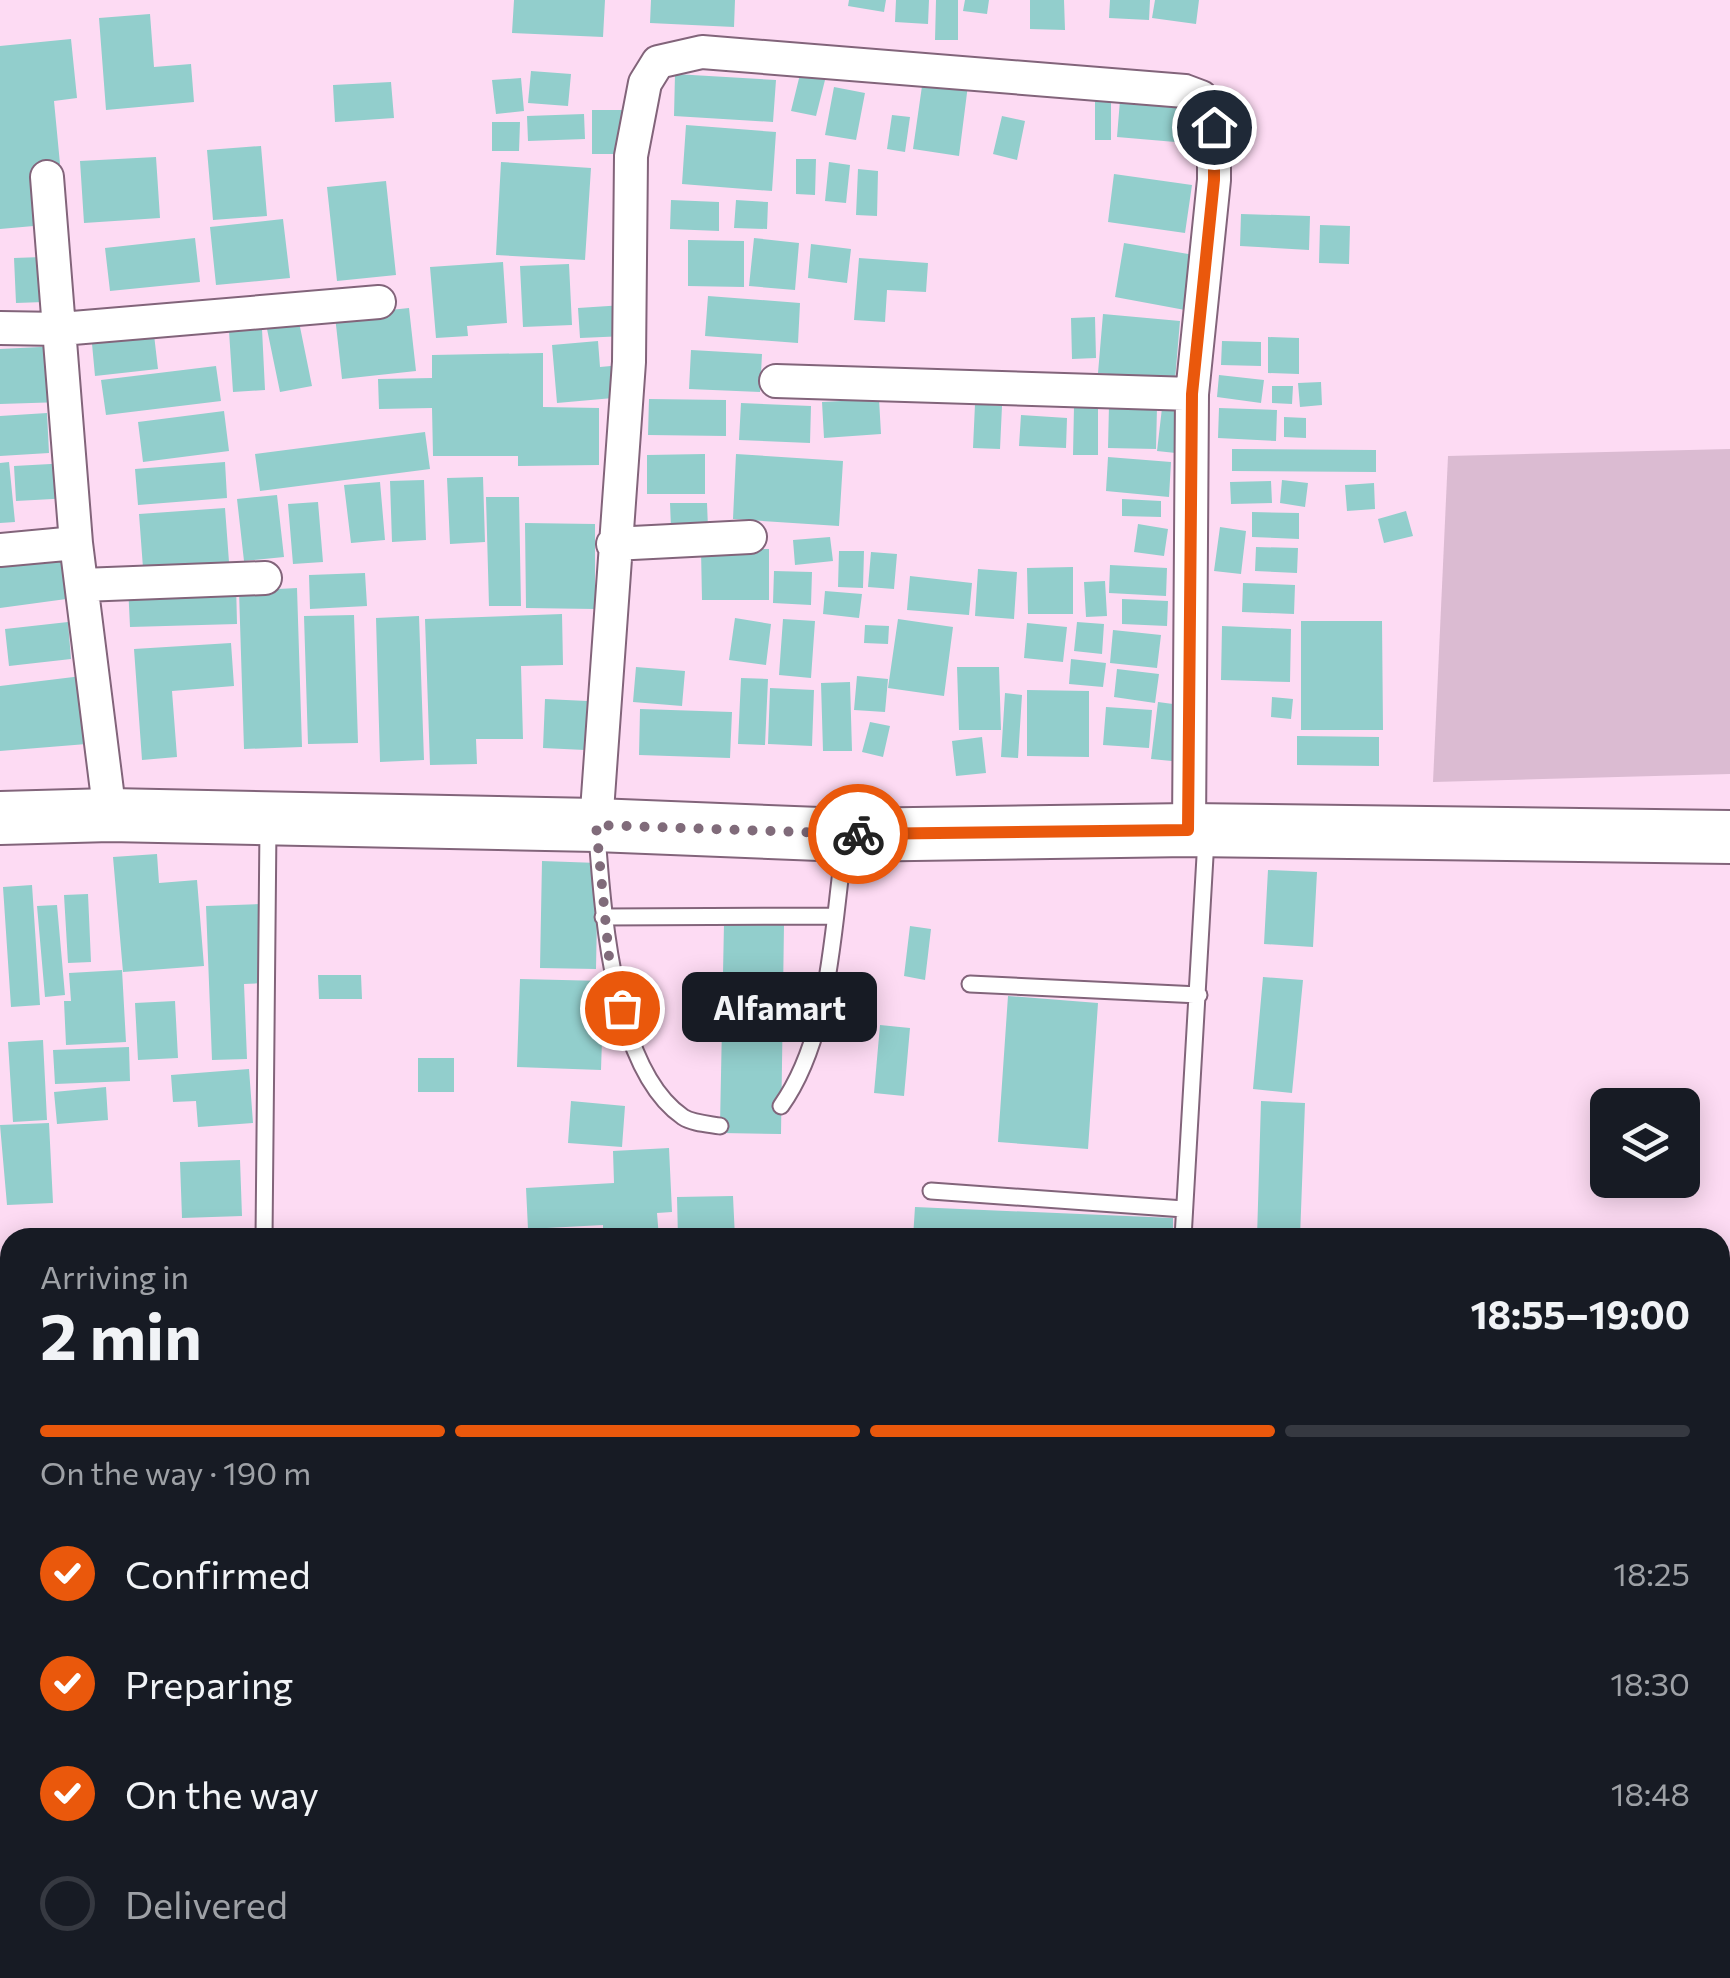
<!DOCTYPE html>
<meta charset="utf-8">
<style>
body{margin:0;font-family:Commissioner,sans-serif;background:#242831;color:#f1f3f6;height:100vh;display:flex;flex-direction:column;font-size:38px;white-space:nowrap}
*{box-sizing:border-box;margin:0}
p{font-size:32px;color:#9ea1a6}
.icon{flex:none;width:55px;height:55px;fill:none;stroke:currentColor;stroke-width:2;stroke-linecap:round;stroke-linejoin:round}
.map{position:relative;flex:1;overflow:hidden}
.drawer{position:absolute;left:0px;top:1228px;width:1730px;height:752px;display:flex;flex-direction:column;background:#171b24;border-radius:30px 30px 0 0;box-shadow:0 5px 25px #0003}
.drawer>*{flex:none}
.buttons{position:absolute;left:1590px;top:1088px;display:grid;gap:20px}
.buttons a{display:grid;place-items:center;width:110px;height:110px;border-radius:15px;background:#171b24;box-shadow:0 5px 25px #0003;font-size:50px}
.pin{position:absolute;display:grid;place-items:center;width:85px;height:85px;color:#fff;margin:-42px;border:5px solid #fff;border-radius:50%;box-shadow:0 2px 10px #0007}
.courier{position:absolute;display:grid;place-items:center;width:100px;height:100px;margin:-50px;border:8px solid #ea580c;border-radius:50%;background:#fff;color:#222;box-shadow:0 2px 12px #0007}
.bubble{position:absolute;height:70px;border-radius:15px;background:#171b24;box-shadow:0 5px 25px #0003;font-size:32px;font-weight:700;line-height:70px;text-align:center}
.overview em{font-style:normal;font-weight:700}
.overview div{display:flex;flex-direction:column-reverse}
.overview{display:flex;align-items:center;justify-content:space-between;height:170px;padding:0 40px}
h1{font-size:65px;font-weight:700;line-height:75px}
.bar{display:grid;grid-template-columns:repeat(4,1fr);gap:15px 10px;align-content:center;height:120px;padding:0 40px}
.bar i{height:12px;border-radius:8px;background:#363941}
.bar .selected{background:#ea580c}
.bar p{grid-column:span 4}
ol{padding:0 40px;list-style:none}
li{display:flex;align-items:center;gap:30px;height:110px}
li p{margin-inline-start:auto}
li .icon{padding:10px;border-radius:50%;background:#ea580c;color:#fff;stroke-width:4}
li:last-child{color:#9ea1a6}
li i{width:55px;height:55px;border:5px solid #363941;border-radius:50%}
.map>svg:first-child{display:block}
.green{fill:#dbbbd2}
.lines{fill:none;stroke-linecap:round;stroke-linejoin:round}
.stream{stroke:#bc94b1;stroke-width:11}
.building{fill:#92cecc}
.service-casing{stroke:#82647a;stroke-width:19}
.minor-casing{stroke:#82647a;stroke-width:36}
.trunk-casing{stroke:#82647a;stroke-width:56}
.service{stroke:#fff;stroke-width:15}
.minor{stroke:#fff;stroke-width:32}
.trunk{stroke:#fff;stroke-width:52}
.rail{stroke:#63515e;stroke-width:8;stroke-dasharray:15 8;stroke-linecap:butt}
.done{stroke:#806b7a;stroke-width:10;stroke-dasharray:0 18}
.route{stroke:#ea580c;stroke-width:12}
</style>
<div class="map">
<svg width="1730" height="1978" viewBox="0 0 1730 1978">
<rect width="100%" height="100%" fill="#fddbf3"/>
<path class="green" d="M1730 449V774L1433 782 1448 456Z"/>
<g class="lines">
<path class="stream" d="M0 1504H10
M0 1906H10
M1720 1907 1730 1906"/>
</g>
<path class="building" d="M514 0H605L603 37 512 33Z
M651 0H735L734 27 650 23Z
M849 0H886L884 12 848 6Z
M896 0H929L928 24 895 22Z
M936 0H958V40H935Z
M965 0H989L987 14 963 11Z
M1030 0H1064L1065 30 1030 29Z
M1110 0H1150L1149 20 1109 18Z
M1155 0H1199L1196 24 1152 18Z
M150 14 154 67 191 64 194 102 106 110 99 18Z
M71 39 77 98 54 101 60 164 38 166 45 225 0 229V46Z
M803 62 828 68 816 116 791 111Z
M531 71 571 74 568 106 528 103Z
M675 74 776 80 773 122 674 116Z
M521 78 524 111 496 114 492 80Z
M923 79 968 85 959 156 913 149Z
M391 82 394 118 335 122 333 85Z
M834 87 865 93 856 140 825 135Z
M1111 100V140H1095V101Z
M1120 100 1191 106 1187 143 1117 137Z
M592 110H631V154H592Z
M584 114 585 139 528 141 527 116Z
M892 115 910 117 905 152 887 149Z
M1002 116 1025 121 1017 160 993 154Z
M492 122H520L519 151H492Z
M686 125 776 132 772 191 682 184Z
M261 146 267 216 213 220 207 150Z
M156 157 160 218 84 223 80 161Z
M796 159H816L815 195 796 194Z
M501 162 591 168 585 260 496 255Z
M829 162 850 165 846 203 825 201Z
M858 169 878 171 877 216 856 215Z
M1114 174 1192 185 1185 233 1108 222Z
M386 181 396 275 337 281 327 187Z
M671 200 719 202V231L670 229Z
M736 200 768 202 767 229 734 228Z
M1241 214 1310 216 1309 250 1240 246Z
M283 219 290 278 216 285 210 227Z
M1320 225 1350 226 1349 264 1319 263Z
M195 238 200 282 110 291 105 248Z
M754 238 799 243 795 290 749 286Z
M688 240 744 241V287L688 286Z
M1124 243 1194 255 1185 310 1115 297Z
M811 244 851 249 847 283 808 278Z
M42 257 44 302 16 303 14 258Z
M859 258 928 263 926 292 887 290 885 322 854 320Z
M503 262 507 323 467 326 468 336 436 338 430 267Z
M569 264 572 325 523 327 520 266Z
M708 296 800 303 798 343 705 336Z
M624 305 626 336 580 338 578 308Z
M409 308 416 371 342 379 335 316Z
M1103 314 1180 321 1175 380 1098 373Z
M1095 317 1096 358 1072 359 1071 318Z
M299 322 312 386 280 392 267 329Z
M153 326 158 369 95 376 91 333Z
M262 329 265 390 233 392 229 331Z
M1268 337 1299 338V374L1268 373Z
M598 341 600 367 611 366 613 398 557 403 552 345Z
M1222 341 1261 342V366L1221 365Z
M60 346 63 402 0 404V349Z
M691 350 762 354 760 392 689 389Z
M543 353V407L599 408V465L518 466V456H433L432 408 379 409 378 379 432 378V355Z
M216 366 221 401 106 415 101 380Z
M1219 375 1264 380 1261 403 1217 397Z
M1321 382 1322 405 1300 407 1298 383Z
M1272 386H1293L1292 404 1272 403Z
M649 399 726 400V436L648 435Z
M879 399 881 434 824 438 822 402Z
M741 403 811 406 810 443 739 440Z
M975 404 1002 406 1000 449 973 448Z
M1109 405 1157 407 1156 449 1108 448Z
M1074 406H1098V455H1073Z
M1162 408 1189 411 1185 454 1157 451Z
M1219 408 1277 410 1276 441 1218 438Z
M224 411 229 451 143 462 138 422Z
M47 413 49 453 0 456V416Z
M1021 415 1067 418 1066 448 1019 446Z
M1284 417 1306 418V438L1284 437Z
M425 432 430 469 260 491 255 454Z
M1232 449 1376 450V472L1232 471Z
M705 454V494H647V455Z
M736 454 843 461 839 526 733 519Z
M1108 457 1171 462 1169 497 1106 491Z
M9 462 15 522 0 523V463Z
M225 462 227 498 138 505 135 469Z
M69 463 71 498 16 501 14 466Z
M483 477 485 542 450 544 447 478Z
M424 480 426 540 392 542 390 481Z
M1282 480 1308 483 1305 507 1280 503Z
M1271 481 1272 503 1231 504 1230 482Z
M380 482 385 540 351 543 344 485Z
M1374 483 1375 509 1347 511 1345 485Z
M277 495 284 557 244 561 237 499Z
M486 497H519L521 606H489Z
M1122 499 1161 501V517L1122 516Z
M318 502 323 562 293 564 288 504Z
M670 503H707L708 528H671Z
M225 508 229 562 143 568 139 514Z
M1406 511 1413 536 1384 543 1378 519Z
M1252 512 1299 513V539L1252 537Z
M525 523 595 524V609L526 608Z
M1138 524 1168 529 1164 556 1134 552Z
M1220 527 1246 531 1241 574 1214 571Z
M830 537 833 561 795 565 793 540Z
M1256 547 1298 548 1297 573 1255 571Z
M769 549V600H702L701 550Z
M74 551 81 597 0 608V561Z
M839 551H864L863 588 838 587Z
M871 552 897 554 894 589 868 587Z
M1110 565 1167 568 1166 596 1109 593Z
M1073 567V614H1028L1027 568Z
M978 569 1017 572 1014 619 975 616Z
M774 571 812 572 811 605 773 603Z
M365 573 367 606 310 609 309 575Z
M910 576 972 583 969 615 907 610Z
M1105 581 1107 616 1086 617 1084 582Z
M236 582 237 624 130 627 128 585Z
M1243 583 1295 585 1294 614 1242 612Z
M297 588 302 747 244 749 239 591Z
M825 591 862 594 859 618 823 614Z
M1122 599 1168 601 1167 626 1122 624Z
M562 614 563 665 521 666 523 739H476L477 764 430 765 425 619Z
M354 615 358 743 308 744 304 616Z
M419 616 424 760 380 762 376 618Z
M735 618 771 624 766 665 729 660Z
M783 619 815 621 811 678 779 675Z
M898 619 953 627 944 696 888 688Z
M1301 621H1382L1383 730H1301Z
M68 622 71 659 9 666 5 629Z
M1077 622 1104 624 1102 654 1074 651Z
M1027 623 1067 627 1063 662 1024 658Z
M865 625 889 626 888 644 864 643Z
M1222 626 1291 629 1290 682 1221 680Z
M1113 630 1161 635 1157 668 1110 663Z
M231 643 234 686 172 691 177 757 142 760 134 649Z
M1071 659 1106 663 1103 687 1069 684Z
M636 667 685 671 682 706 633 702Z
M957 667H999L1001 730H959Z
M1117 669 1159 674 1155 703 1114 697Z
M90 675 99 743 0 751V686Z
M857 676 888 679 885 712 854 710Z
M741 678 768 679 765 745 738 744Z
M850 682 852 751H823L821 683Z
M770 688 814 690 812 746 768 744Z
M1027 690 1089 691V757L1027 756Z
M1005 693 1022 695 1018 758 1001 757Z
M1272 697 1293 699 1291 719 1271 717Z
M545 699 587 701 585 750 543 748Z
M1158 702 1188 706 1182 762 1151 759Z
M1106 707 1152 710 1149 748 1103 745Z
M640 709 732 712 730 758 639 755Z
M870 722 890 726 883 757 862 752Z
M1297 736 1379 737V766L1297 765Z
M982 737 986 773 956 776 952 741Z
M157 854 159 883 197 880 204 966 123 972 113 857Z
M542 861 598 863 596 969 540 968Z
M1268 870 1317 872 1313 947 1264 944Z
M32 885 40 1005 11 1007 3 887Z
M88 894 91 962 68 963 64 895Z
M262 904 265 983 244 984 247 1059 212 1060 206 906Z
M57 905 65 995 45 997 37 906Z
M724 923 784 924 781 1134 722 1133 720 1126Z
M910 926 931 929 925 980 904 976Z
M122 970 126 1042 66 1045 64 1001H71L69 973Z
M318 975H361L362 999H319Z
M1263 977 1303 980 1292 1093 1253 1089Z
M520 979 604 981 601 1070 517 1067Z
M1008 996 1098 1003 1088 1149 998 1142Z
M175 1001 178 1058 138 1060 135 1003Z
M880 1025 910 1028 904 1096 874 1093Z
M43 1040 47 1120 13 1122 8 1042Z
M129 1047 130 1081 55 1084 53 1050Z
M418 1058H454V1092H418Z
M249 1069 253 1123 198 1127 196 1101 173 1102 171 1075Z
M106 1087 108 1120 57 1124 54 1092Z
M571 1101 625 1106 622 1147 568 1143Z
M1261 1101 1305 1103 1300 1238H1257Z
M49 1123 53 1203 7 1205 0 1125Z
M669 1148 672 1212 657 1213 659 1238H603V1225L528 1229 526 1188 614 1183 613 1151Z
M240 1160 242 1216 182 1218 180 1162Z
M733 1196 735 1238H678L677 1197Z
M915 1207 1173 1218V1238H913Z"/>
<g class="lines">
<defs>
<path id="service" d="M597 835C603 912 613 1069 683 1117 692 1123 708 1124 720 1126
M603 917 834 916
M970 984 1199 995
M781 1106C832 1034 832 926 845 841
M931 1191 1184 1209
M264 1238 268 826
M1183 1238 1206 839"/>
<path id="minor" d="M47 177 76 543 110 815
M0 328 61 329 379 302
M776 381 1192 394
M613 544 750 537
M0 550 76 543
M82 585 265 578
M596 825 629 362 631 156 645 83 658 62 702 52 1185 91 1201 97 1214 127V180L1192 394 1189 830"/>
<path id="trunk" d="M0 818 110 815 596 825 845 835 1189 830 1730 837"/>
</defs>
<use href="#service" class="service-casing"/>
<use href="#minor" class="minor-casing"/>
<use href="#trunk" class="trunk-casing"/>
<use href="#service" class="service"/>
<use href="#minor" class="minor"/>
<use href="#trunk" class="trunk"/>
<path class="rail" d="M1720 1650H1730
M0 1739 10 1738"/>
</g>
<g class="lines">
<path class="done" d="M622 1008 610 967 596 825 858 834"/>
<path class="route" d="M858 834 1188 830 1192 394 1214 180V127"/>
</g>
</svg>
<div class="buttons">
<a><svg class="icon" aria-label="layers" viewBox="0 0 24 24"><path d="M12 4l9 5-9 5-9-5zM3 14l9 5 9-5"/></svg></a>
</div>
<div class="pin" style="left:622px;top:1008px;background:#ea580c"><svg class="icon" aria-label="bag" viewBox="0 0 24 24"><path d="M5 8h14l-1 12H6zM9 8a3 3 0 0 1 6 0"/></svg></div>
<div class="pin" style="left:1214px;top:127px;background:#1f2937"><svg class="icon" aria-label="home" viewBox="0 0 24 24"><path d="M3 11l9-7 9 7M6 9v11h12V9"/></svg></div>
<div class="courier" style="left:858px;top:834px"><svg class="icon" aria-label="bike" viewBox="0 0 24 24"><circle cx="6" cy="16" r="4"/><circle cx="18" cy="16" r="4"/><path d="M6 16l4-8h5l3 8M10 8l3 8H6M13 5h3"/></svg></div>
<div class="bubble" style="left:682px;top:972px;width:195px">Alfamart</div>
<section class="drawer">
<div class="overview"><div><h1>2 min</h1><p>Arriving in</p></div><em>18:55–19:00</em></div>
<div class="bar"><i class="selected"></i><i class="selected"></i><i class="selected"></i><i></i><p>On the way · 190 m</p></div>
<ol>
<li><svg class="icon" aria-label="check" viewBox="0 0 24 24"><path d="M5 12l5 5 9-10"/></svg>Confirmed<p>18:25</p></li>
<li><svg class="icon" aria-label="check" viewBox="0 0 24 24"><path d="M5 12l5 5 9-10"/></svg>Preparing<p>18:30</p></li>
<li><svg class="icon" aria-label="check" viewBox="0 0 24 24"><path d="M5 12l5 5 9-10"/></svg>On the way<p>18:48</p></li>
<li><i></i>Delivered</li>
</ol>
</section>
</div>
